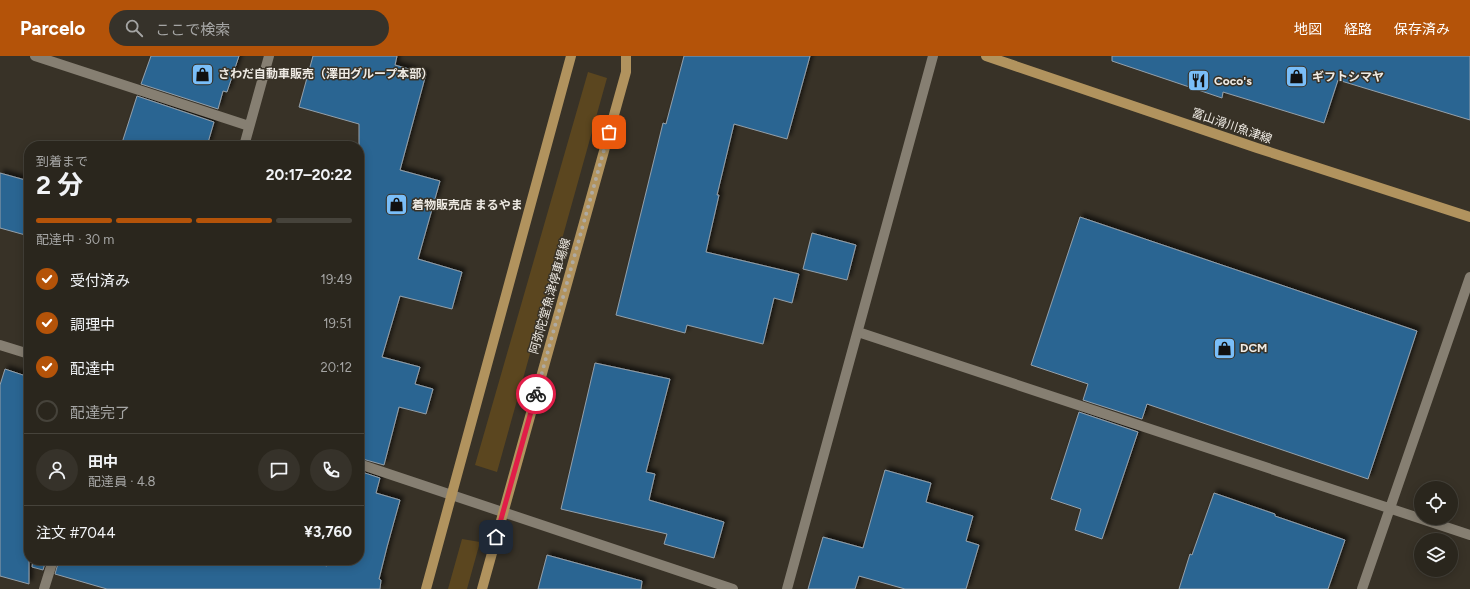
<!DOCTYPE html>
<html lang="ja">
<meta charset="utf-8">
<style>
body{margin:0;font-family:Figtree,"Noto Sans JP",sans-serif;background:#36322a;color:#f1f3f6;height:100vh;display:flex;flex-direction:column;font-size:15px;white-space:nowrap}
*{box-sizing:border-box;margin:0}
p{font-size:13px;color:#a5a5a4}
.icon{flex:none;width:22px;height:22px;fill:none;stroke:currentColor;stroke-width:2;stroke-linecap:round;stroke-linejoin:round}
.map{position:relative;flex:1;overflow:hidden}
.details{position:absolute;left:24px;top:85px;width:340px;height:424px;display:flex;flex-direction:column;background:#2a261d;border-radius:16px;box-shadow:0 2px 10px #0003,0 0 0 1px #46433b}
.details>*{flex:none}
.tools{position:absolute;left:1414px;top:425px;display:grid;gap:8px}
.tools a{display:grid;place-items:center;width:44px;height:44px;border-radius:50%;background:#2a261d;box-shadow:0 2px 10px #0003,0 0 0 1px #46433b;font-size:20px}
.pin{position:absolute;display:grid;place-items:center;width:34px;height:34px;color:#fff;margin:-17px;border-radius:8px;box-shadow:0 2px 6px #0006}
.courier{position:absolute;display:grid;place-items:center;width:40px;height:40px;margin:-20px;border:3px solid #e11d48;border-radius:50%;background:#fff;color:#222;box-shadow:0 1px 5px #0007}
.head em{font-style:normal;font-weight:700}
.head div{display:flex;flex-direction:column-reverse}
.head{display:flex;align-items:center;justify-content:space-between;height:68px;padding:0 12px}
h1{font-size:26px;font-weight:700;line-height:30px}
.bar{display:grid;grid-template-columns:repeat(4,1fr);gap:6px 4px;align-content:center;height:48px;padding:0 12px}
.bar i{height:5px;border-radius:3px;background:#46433b}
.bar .active{background:#b45309}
.bar p{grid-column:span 4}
.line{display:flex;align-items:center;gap:10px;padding:0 12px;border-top:1px solid #46433b}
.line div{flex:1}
.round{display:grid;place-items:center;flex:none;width:42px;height:42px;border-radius:21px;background:#36322a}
ol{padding:0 12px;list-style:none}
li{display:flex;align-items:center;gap:12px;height:44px}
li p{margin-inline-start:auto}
li .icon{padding:4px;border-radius:50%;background:#b45309;color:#fff;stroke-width:4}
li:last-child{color:#a5a5a4}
li i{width:22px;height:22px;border:2px solid #46433b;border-radius:50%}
header{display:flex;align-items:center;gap:24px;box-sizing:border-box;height:56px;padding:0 20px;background:#b45309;color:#fff}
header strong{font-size:19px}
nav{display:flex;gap:22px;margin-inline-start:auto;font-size:14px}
.search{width:280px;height:36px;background:#36322a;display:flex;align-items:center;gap:10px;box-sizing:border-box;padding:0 14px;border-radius:22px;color:#a5a5a4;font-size:15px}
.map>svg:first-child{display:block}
.green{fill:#5b461f}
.building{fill:#2c6592;stroke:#94a0aa;filter:url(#shadow)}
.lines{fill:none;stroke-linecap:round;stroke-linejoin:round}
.minor{stroke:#867f72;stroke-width:10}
.major{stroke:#b1935e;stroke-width:10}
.done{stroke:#afaaa2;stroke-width:4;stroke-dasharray:0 7.2}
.route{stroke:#e11d48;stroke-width:5}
.labels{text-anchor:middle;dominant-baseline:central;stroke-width:3;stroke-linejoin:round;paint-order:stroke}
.poi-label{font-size:12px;font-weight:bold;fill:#efebe4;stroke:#383227;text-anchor:start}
.street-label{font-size:12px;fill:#efebe4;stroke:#383227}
</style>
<header>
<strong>Parcelo</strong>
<div class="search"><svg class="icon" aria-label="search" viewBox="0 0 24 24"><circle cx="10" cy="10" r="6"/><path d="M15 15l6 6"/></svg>ここで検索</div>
<nav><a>地図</a><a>経路</a><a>保存済み</a></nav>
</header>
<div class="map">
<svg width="1470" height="533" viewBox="0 0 1470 533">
<defs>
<filter id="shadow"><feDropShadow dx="3.5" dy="-3.5" stdDeviation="2" flood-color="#0009"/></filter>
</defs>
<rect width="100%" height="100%" fill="#383227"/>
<path class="green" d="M588 16 607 22 497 416 475 409Z
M462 483 480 486 467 533H448Z"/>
<path class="building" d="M151 0H239L227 36 223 35 218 53 141 28Z
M313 0H397L395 9 426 18 400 114 440 125 418 203 462 216 452 253 400 240 382 301 420 311 415 328 433 333 426 358 399 351 384 409 359 402V68L299 51Z
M684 0H810L787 83 734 68 717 139H719L706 196 799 218 792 247 774 242 763 288 687 269 685 277 616 259 663 67 666 68Z
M1112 0H1470V64L1338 24 1324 67 1223 36 1222 42 1112 5Z
M137 40 214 66 207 90H121Z
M0 117 29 125V180L0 172Z
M1080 161 1417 275 1368 423 1147 348 1142 363 1083 344 1088 328 1031 309Z
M812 177 856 189 847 224 803 213Z
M595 307 670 323 646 416 655 418 649 444 724 466 714 502 664 488 667 478 561 453Z
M5 313 29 321V528L0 520V329Z
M1079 356 1138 376 1102 483 1075 474 1081 453 1051 443Z
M885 414 931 427 926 446 973 460 966 485 979 489 966 533H905L859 520 855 533H808L823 481 863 492Z
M359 415 380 422 376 437 400 444 387 491 379 523 381 524 380 533H107L55 518 59 504H304L327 510 329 504H359Z
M1214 437 1275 458V460L1345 484 1328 533H1179L1190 498 1192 499Z
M547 499 642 525 641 533H538Z
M33 504H46L43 514 32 511Z"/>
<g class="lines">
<path class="minor" d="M35 0 249 70
M244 90 269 0
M858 276 1470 479
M0 289 29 298
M359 408 733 533
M44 533 53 504
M787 533 933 0
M1362 533 1470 221"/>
<path class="major" d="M986 0 1257 92 1470 161
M426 533 571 0
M482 533 626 16V0"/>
</g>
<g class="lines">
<path class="done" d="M536 338 609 76"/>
<path class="route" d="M496 481 536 338"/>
</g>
<defs>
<symbol id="shop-square" viewBox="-11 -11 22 22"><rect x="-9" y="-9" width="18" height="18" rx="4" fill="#7abef8" stroke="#383227"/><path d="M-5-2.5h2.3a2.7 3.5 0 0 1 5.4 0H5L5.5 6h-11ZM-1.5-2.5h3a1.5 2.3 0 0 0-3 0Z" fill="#111"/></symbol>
<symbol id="restaurant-square" viewBox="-11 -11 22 22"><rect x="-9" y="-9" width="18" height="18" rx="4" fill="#7abef8" stroke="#383227"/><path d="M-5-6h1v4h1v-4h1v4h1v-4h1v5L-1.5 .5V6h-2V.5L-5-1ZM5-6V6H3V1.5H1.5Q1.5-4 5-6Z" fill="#111"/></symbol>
</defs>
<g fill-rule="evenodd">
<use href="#shop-square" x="190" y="6" width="25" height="25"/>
<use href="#shop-square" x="1284" y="8" width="25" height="25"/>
<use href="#restaurant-square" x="1186" y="12" width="25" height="25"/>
<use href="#shop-square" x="384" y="136" width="25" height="25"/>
<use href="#shop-square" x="1212" y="280" width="25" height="25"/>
</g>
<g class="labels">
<g class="poi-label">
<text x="218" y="18">さわだ自動車販売（澤田グループ本部）</text>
<text x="1312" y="21">ギフトシマヤ</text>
<text x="1214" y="25">Coco's</text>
<text x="412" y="149">着物販売店 まるやま</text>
<text x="1240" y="292">DCM</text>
</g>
<g class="street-label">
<text transform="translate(1232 70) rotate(19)">富山滑川魚津線</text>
<text transform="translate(550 240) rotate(-74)">阿弥陀堂魚津停車場線</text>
</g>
</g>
</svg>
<div class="tools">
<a><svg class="icon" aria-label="locate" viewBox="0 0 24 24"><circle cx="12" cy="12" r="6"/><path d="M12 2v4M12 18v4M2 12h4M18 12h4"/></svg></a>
<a><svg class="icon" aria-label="layers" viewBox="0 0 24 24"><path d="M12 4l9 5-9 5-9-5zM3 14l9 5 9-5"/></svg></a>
</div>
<div class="pin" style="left:609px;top:76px;background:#ea580c"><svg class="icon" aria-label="bag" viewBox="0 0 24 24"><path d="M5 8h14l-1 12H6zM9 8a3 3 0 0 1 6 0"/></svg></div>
<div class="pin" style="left:496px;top:481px;background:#1f2937"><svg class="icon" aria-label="home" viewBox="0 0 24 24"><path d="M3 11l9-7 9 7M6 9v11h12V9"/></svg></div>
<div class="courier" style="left:536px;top:338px"><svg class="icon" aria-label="bike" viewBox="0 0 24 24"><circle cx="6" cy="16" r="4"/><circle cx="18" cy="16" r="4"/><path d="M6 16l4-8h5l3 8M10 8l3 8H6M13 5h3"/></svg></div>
<section class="details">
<div class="head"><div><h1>2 分</h1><p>到着まで</p></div><em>20:17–20:22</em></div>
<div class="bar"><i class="active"></i><i class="active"></i><i class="active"></i><i></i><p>配達中 · 30 m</p></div>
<ol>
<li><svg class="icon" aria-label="check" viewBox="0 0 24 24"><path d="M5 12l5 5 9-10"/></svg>受付済み<p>19:49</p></li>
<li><svg class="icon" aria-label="check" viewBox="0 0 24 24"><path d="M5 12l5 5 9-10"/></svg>調理中<p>19:51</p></li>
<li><svg class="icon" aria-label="check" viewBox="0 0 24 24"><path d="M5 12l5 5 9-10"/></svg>配達中<p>20:12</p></li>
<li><i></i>配達完了</li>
</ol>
<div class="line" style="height:72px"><a class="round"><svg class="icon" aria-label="person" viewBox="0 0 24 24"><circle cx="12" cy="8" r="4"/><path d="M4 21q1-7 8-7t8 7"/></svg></a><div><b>田中</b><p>配達員 · 4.8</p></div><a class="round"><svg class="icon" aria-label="chat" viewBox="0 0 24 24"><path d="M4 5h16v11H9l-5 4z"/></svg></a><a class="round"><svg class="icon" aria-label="phone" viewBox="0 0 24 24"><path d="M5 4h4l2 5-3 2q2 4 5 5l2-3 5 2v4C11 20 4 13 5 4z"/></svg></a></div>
<div class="line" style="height:52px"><div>注文 #7044</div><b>¥3,760</b></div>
</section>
</div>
